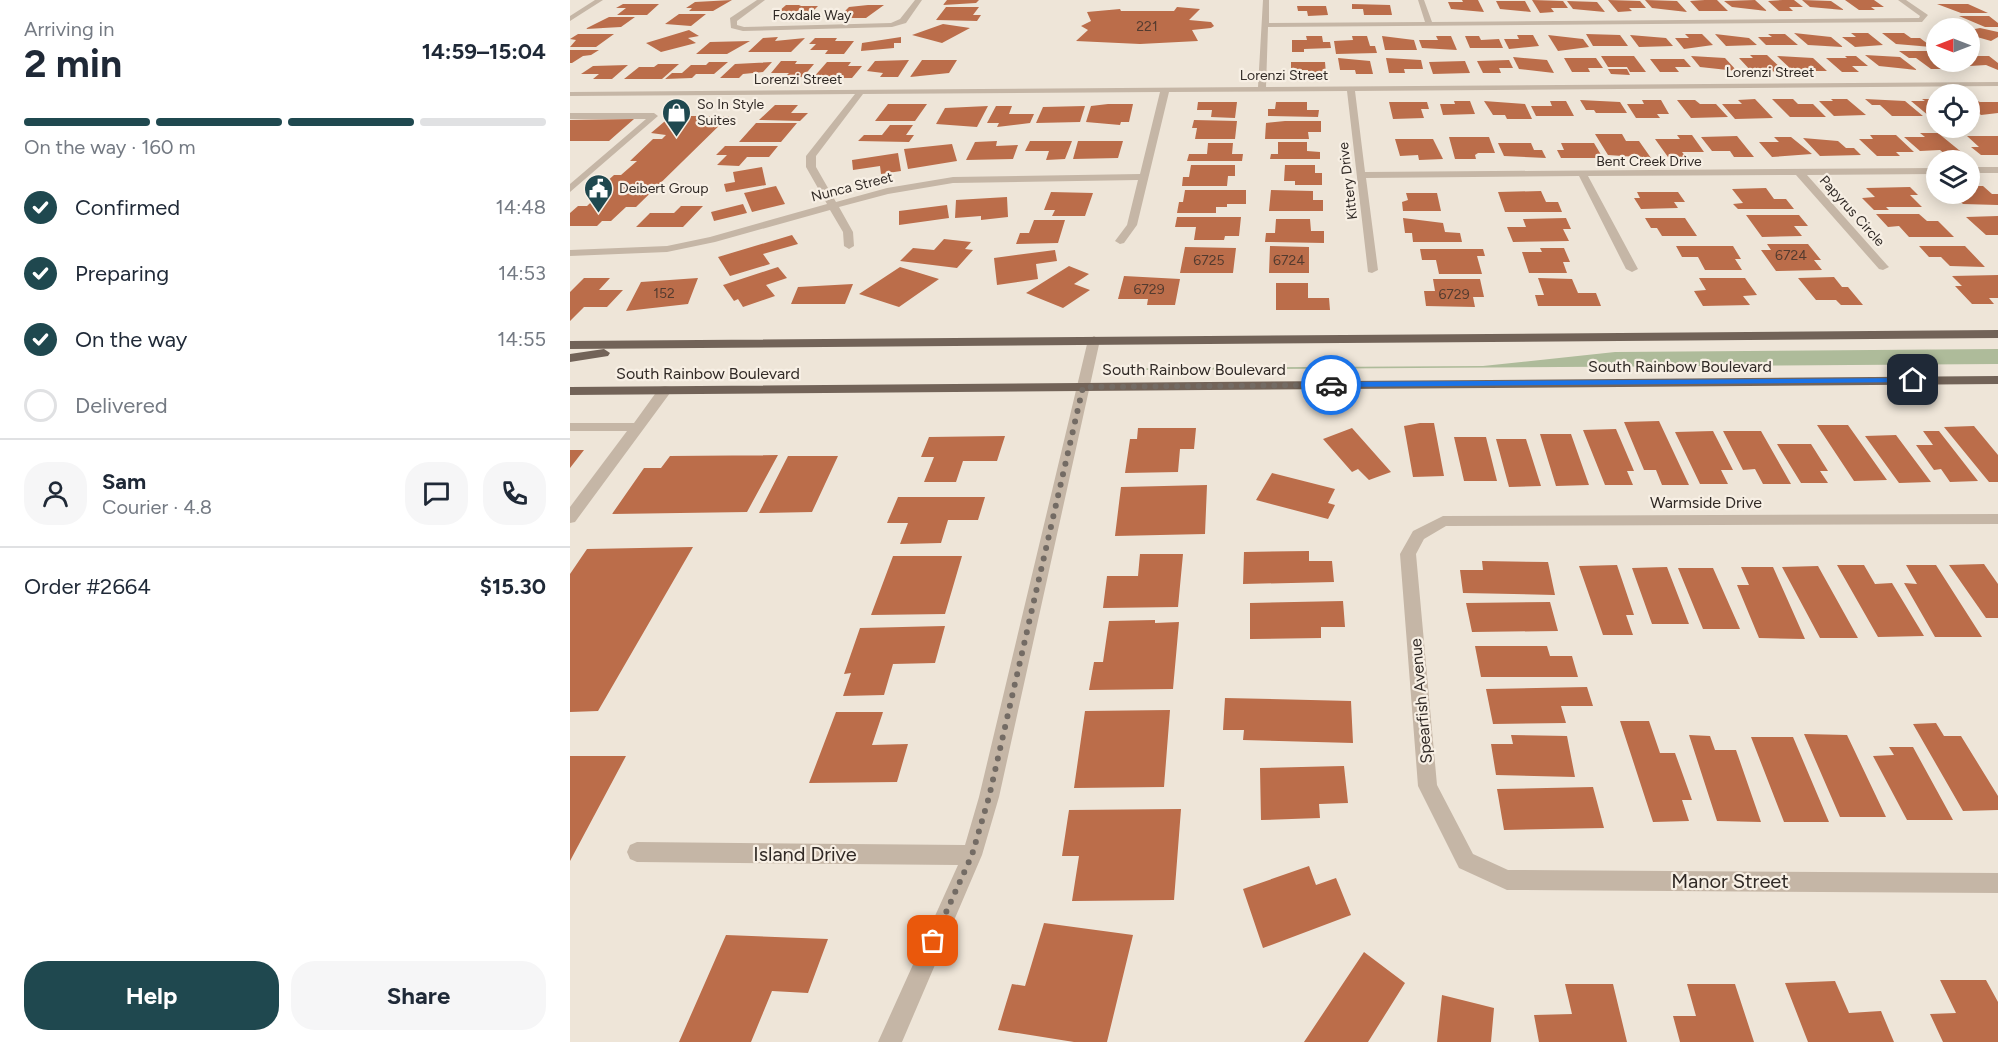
<!DOCTYPE html>
<meta charset="utf-8">
<style>
body{margin:0;font-family:Figtree,sans-serif;background:#f6f6f7;color:#1f2937;height:100vh;display:flex;flex-direction:column;font-size:22px;white-space:nowrap}
*{box-sizing:border-box;margin:0}
p{font-size:20px;color:#747a83}
.icon{flex:none;width:33px;height:33px;fill:none;stroke:currentColor;stroke-width:2;stroke-linecap:round;stroke-linejoin:round}
.map{position:relative;flex:1;overflow:hidden}
.side{display:flex;flex-direction:column;background:#fff;width:570px}
.side>*{flex:none}
.needle{width:39px;rotate:270deg}
.fabs{position:absolute;left:1356px;top:18px;display:grid;gap:12px}
.fabs a{display:grid;place-items:center;width:54px;height:54px;border-radius:50%;background:#fff;box-shadow:0 3px 15px #0003;font-size:30px}
.pin{position:absolute;display:grid;place-items:center;width:51px;height:51px;color:#fff;margin:-26px;border-radius:12px;box-shadow:0 3px 9px #0006}
.courier{position:absolute;display:grid;place-items:center;width:60px;height:60px;margin:-30px;border:4px solid #1a73e8;border-radius:50%;background:#fff;color:#222;box-shadow:0 2px 8px #0007}
.summary em{font-style:normal;font-weight:700}
.summary div{display:flex;flex-direction:column-reverse}
.summary{display:flex;align-items:center;justify-content:space-between;height:102px;padding:0 24px}
h1{font-size:39px;font-weight:700;line-height:45px}
.bar{display:grid;grid-template-columns:repeat(4,1fr);gap:9px 6px;align-content:center;height:72px;padding:0 24px}
.bar i{height:8px;border-radius:4px;background:#e0e1e3}
.bar .selected{background:#1f484f}
.bar p{grid-column:span 4}
.line{display:flex;align-items:center;gap:15px;padding:0 24px;border-top:2px solid #e0e1e3}
.line div{flex:1}
.round{display:grid;place-items:center;flex:none;width:63px;height:63px;border-radius:24px;background:#f6f6f7}
ol{padding:0 24px;list-style:none}
li{display:flex;align-items:center;gap:18px;height:66px}
li p{margin-inline-start:auto}
li .icon{padding:6px;border-radius:50%;background:#1f484f;color:#fff;stroke-width:4}
li:last-child{color:#747a83}
li i{width:33px;height:33px;border:3px solid #e0e1e3;border-radius:50%}
.primary-button{display:flex;gap:12px;margin-top:auto;padding:12px 24px}
.primary-button a{flex:1;height:69px;border-radius:24px;background:#1f484f;color:#fff;font-size:24px;font-weight:700;line-height:69px;text-align:center}
.primary-button a+a{background:#f6f6f7;color:#1f2937}
main{display:flex;flex:1;min-height:0}
.map>svg:first-child{display:block}
.green{fill:#aebb9a}
.building{fill:#bb6d4a}
.lines{fill:none;stroke-linecap:round;stroke-linejoin:round}
.minor{fill:#c5b6a6;fill-rule:evenodd}
.major{fill:#726358;fill-rule:evenodd}
.route{fill:#1a73e8}
.done{stroke:#736b64;stroke-width:6;stroke-dasharray:0 10.8}
.labels{text-anchor:middle;dominant-baseline:central;stroke-width:4.5;stroke-linejoin:round;paint-order:stroke}
.far-street-label{font-size:14px;fill:#312a26;stroke:#f7efe4}
.number-label{font-size:14px;fill:#543b2f}
.far-poi-label{font-size:14px;fill:#312a26;stroke:#f7efe4;text-anchor:start}
.street-label{font-size:16px;fill:#312a26;stroke:#f7efe4}
.near-street-label{font-size:20px;fill:#312a26;stroke:#f7efe4}
</style>
<main>
<section class="side">
<div class="summary"><div><h1>2 min</h1><p>Arriving in</p></div><em>14:59–15:04</em></div>
<div class="bar"><i class="selected"></i><i class="selected"></i><i class="selected"></i><i></i><p>On the way · 160 m</p></div>
<ol>
<li><svg class="icon" aria-label="check" viewBox="0 0 24 24"><path d="M5 12l5 5 9-10"/></svg>Confirmed<p>14:48</p></li>
<li><svg class="icon" aria-label="check" viewBox="0 0 24 24"><path d="M5 12l5 5 9-10"/></svg>Preparing<p>14:53</p></li>
<li><svg class="icon" aria-label="check" viewBox="0 0 24 24"><path d="M5 12l5 5 9-10"/></svg>On the way<p>14:55</p></li>
<li><i></i>Delivered</li>
</ol>
<div class="line" style="height:108px"><a class="round"><svg class="icon" aria-label="person" viewBox="0 0 24 24"><circle cx="12" cy="8" r="4"/><path d="M4 21q1-7 8-7t8 7"/></svg></a><div><b>Sam</b><p>Courier · 4.8</p></div><a class="round"><svg class="icon" aria-label="chat" viewBox="0 0 24 24"><path d="M4 5h16v11H9l-5 4z"/></svg></a><a class="round"><svg class="icon" aria-label="phone" viewBox="0 0 24 24"><path d="M5 4h4l2 5-3 2q2 4 5 5l2-3 5 2v4C11 20 4 13 5 4z"/></svg></a></div>
<div class="line" style="height:78px"><div>Order #2664</div><b>$15.30</b></div>
<div class="primary-button"><a>Help</a><a>Share</a></div>
</section>
<div class="map">
<svg width="1428" height="1042" viewBox="0 0 1428 1042">
<rect width="100%" height="100%" fill="#eee5d8"/>
<path class="green" d="M1428 349V364L566 370 579 368 913 366 1045 352Z"/>
<path class="building" d="M162 0 143 11H119L122 8H116L125 2Z
M377 0H409L406 3 373 5Z
M892 0H908L914 12 881 9 878 2H893Z
M962 0 993 1 998 8H981L984 12 970 13Z
M1038 0 1070 1 1076 8H1059L1062 11 1048 12Z
M1075 0 1107 1 1117 12 1082 8Z
M1135 0H1147L1158 11H1129L1120 1Z
M1185 0 1197 11 1162 7 1154 1Z
M1213 0H1224L1233 7H1219L1223 11H1209L1198 1Z
M1232 0 1261 1 1274 10 1240 7Z
M1275 0H1304L1314 7H1301L1305 10H1289Z
M926 1H955L961 12 930 9Z
M997 1 1027 2 1035 12 1003 9Z
M53 4H89L77 15H47L56 8H46Z
M782 4 820 5 822 15H794L793 9H782Z
M1367 4H1398L1418 13H1391Z
M216 5H231L229 6H248L236 18H210L217 12H208Z
M298 5H314L296 18H268L279 7Z
M727 6H756L758 15 738 16 737 11H728Z
M376 7H409L403 15H411L407 21 366 20Z
M607 7 630 9 619 20 641 22 644 26 641 28 622 30 628 41 570 44 506 41 518 30 511 26 521 21 517 12 550 9 551 11H604Z
M109 14H136L121 26 95 24Z
M1389 16H1419L1428 23V27H1415Z
M39 17H65L51 27 15 29Z
M373 24 400 28 372 43 342 35Z
M1410 28 1428 32V37L1421 41 1400 35V30Z
M119 30 129 36 118 38 126 43 91 52 76 43Z
M1224 33 1261 37 1273 47 1238 45Z
M1281 33H1298L1313 45 1285 47 1272 37H1286Z
M1312 33H1334L1341 38H1350L1362 47 1326 44Z
M8 34H44L26 47H0L6 40 0 39Z
M1016 34 1050 35 1058 46H1023Z
M1115 34H1132L1143 45 1114 49 1105 38H1119Z
M1145 34 1179 38 1187 45 1156 46Z
M1198 34H1215L1228 45H1196L1188 37H1202Z
M947 35H963L969 46 939 49 934 39H949Z
M978 35 1013 39 1019 47 988 51Z
M1060 35 1096 38 1103 46 1069 47Z
M736 36H752L753 42H760L761 48 734 49V52H722V40H737Z
M782 36H797L800 46H805L807 53 766 54 764 41 783 40Z
M812 36 844 40 847 50H815Z
M866 36H881L887 50 852 48 849 40H868Z
M895 36H909L911 40 929 39 933 48H900Z
M208 37 205 41 235 38 221 52H178L193 38Z
M331 37V43H324V48L291 51 292 43Z
M245 38H267L265 41H284L274 54H255L258 50H240L246 44H239Z
M180 41 157 54H126L140 42Z
M0 50H29L21 55 13 56 2 63H0Z
M1329 51H1366V62H1382L1393 69H1361L1346 58H1339Z
M1180 55H1197L1214 71 1182 72 1169 58H1183Z
M1295 55 1330 57 1347 70 1309 66Z
M1031 56H1064L1076 72H1060L1057 67H1038Z
M1121 56 1155 58 1167 71 1130 67Z
M1207 56 1243 58 1257 71H1223Z
M1275 56H1286L1298 66H1282L1289 72H1272L1256 58H1277Z
M1400 56H1419L1428 63V70L1416 65 1400 66 1394 62H1400Z
M943 57 977 60 984 73 949 69Z
M768 58 800 61 803 74H786L785 70H770Z
M816 58 851 60 853 69H834L835 73H819Z
M994 58H1026L1033 68H1018L1020 72H1002Z
M1080 59H1114L1121 67H1105L1109 72H1090Z
M339 60 328 77H310L313 73 297 71 305 61Z
M352 60H387L379 73 340 77Z
M939 60 943 68H929L931 73H913L907 61Z
M211 61H227L225 64H244L233 77 214 78 219 73H201Z
M895 61 900 73 863 74 859 62Z
M139 62H158L144 74H126L122 78 95 79 102 73H112L121 65H136Z
M202 62 193 72 173 74 169 78H150L165 64Z
M257 62H281L278 66H292L282 78H243Z
M721 62H755L756 74 738 75V70H721Z
M88 64H109L92 79H54L69 67H84Z
M58 65 42 79H23L29 74H11L23 66Z
M1038 69H1057L1060 75 1041 74Z
M1400 98 1410 102H1428V113L1411 115 1400 105Z
M1185 99 1203 118 1165 119 1152 104H1172L1168 100Z
M1202 99H1223L1228 104H1243L1256 117H1220Z
M1261 99H1277L1296 115 1264 116 1249 101H1263Z
M1295 99 1335 101 1353 116H1322L1310 105H1302Z
M1352 99H1366V116H1359L1341 101H1355Z
M1010 100 1050 102 1057 113H1026L1024 110H1016Z
M1072 100H1091L1099 114H1087L1090 118H1066L1057 104H1074Z
M1107 100H1125L1130 104H1146L1158 117 1121 118Z
M884 101H900L905 114 873 115 870 104H885Z
M914 101 955 104 962 119H937L935 115H923Z
M980 101H996L1004 116H966L961 106H982Z
M628 102H667L665 118 641 117 642 110H627Z
M706 102H737V110H749L748 117 698 116V109H705Z
M819 102H857L859 109H851L854 118 823 119Z
M318 104H357L345 121H305Z
M538 104H563L559 122H551L550 125 516 122 521 106Z
M205 105H228L221 113H238L230 121 189 120Z
M418 106 407 127 366 124 375 108Z
M426 106H442L439 114H464L460 123 427 127 429 123H417Z
M515 106 510 122 466 123 473 107Z
M101 116H159L66 207H56L41 221H32L27 226H0V213L8 206H17L33 191H26L44 175H51L67 161H60L83 139H92L96 135 81 133Z
M64 119 39 141H0V120Z
M624 120 667 121 665 139H625L627 128H622Z
M715 121H751V132H738L739 139H695L696 123Z
M186 123H227L211 142H169Z
M320 125H343L336 135H344L339 142 288 141 294 135H312Z
M1350 133H1368L1395 155H1376L1370 150 1350 151 1334 137H1355Z
M1025 134H1052L1056 141H1069L1081 158 1038 155Z
M1107 135H1122L1134 152H1112L1116 157H1098L1085 139H1110Z
M1300 135H1326L1344 152H1326L1330 156H1307L1289 139H1303Z
M1167 136 1184 157H1164L1160 151H1142L1131 137Z
M1397 136H1428V155H1411L1401 147H1409Z
M879 137H919L925 153H908L905 155 906 159H885Z
M1204 137H1221L1242 154 1202 157 1189 142H1209Z
M1233 138 1268 141 1276 148H1284L1291 155 1250 156Z
M825 139H863L873 159 849 160 848 155 830 156Z
M427 141 426 146 448 145 443 159 396 160 405 142Z
M460 141H502L495 159 476 160 479 151H455Z
M508 141H553L548 158 503 159Z
M708 142H737V151L750 152V159H700L701 154H708Z
M638 143H663L662 154H673L672 161H617L619 154H637Z
M928 143H961L964 150H972L976 158 934 156Z
M991 143H1024L1033 158H991L987 150H994Z
M382 144 387 161 338 169 334 149Z
M155 146H208L199 157H177L169 166 147 165 157 155H146Z
M328 153 331 171 311 174 310 166 283 170 282 160Z
M621 165H665V176H658L657 186H612L613 177H619Z
M715 165H745V173H752V185H725V181H714Z
M192 167 196 185 156 192 154 184 165 182 163 172Z
M206 186 215 204 182 212 174 193Z
M1400 186H1413L1422 194H1428V205L1393 204 1387 198H1378L1373 194H1400Z
M1340 187 1348 195H1340L1352 207H1316L1319 210H1304L1292 198 1305 197 1296 188Z
M1196 188 1204 199H1216L1224 209H1168L1163 204 1173 203 1162 189Z
M615 190H676V204H657V207H646V213H607L609 202H613Z
M701 190 743 191V200H753V211H699Z
M971 191 976 202H988L992 212H935L928 192Z
M481 192 523 193 515 216H482L485 210H474Z
M1067 192H1108L1115 202H1104L1108 208 1071 209 1064 198H1070Z
M836 193H867L871 211H833L832 202 838 200Z
M437 197 438 217 411 220V216L385 218 386 200Z
M173 204 177 213 144 221 141 212Z
M377 205 379 218 329 225V211Z
M111 206H133L113 227H66L80 213H104Z
M1306 214H1349L1357 221H1368L1384 237H1339L1329 226 1318 227Z
M1176 215H1229L1238 226H1224L1232 236 1192 237Z
M1428 216V235H1416L1396 217Z
M607 217H671L669 236H655L654 240H624L626 227H605Z
M833 218 873 223 875 232 890 233 892 242H843L842 233H835Z
M996 218 1001 229H993L999 241 943 242 937 227H956L953 219Z
M1075 218H1115L1127 236H1092L1087 228H1081Z
M706 219H740L741 231H754V243L695 242 696 233H705Z
M464 220H495L488 243 446 244 450 233H459Z
M222 235 228 244 193 254 200 264 160 276 148 257Z
M374 239 401 242 395 249 403 250 387 268 330 261 343 248 364 250Z
M1197 244H1238L1251 260H1244L1252 270 1206 271 1191 250H1201Z
M700 246 739 247V273H699Z
M1106 246H1163L1171 259H1165L1172 270H1135L1128 257H1112Z
M1349 246H1395L1415 267 1380 266 1371 257H1359Z
M615 247 666 248 663 273H610Z
M970 248H994L1000 262H993L997 273H959L952 252H972Z
M850 249H913L915 256H907L912 274H869L866 260H852Z
M485 250 487 261 466 264 468 279 427 285 424 258Z
M499 266 519 274 504 284 520 290 493 308 456 293Z
M208 267 217 278 196 285 205 296 173 307 168 299 164 301 153 285Z
M330 267 369 279 329 307 289 294Z
M1428 275V298H1419L1424 304H1402L1385 286H1392L1382 276Z
M554 276 610 279 605 305H577L578 299H548Z
M1264 277 1272 287H1278L1293 305H1271L1266 300H1246L1228 278Z
M14 278H40L29 290H53L37 307H14L0 321V292Z
M128 278 118 304 56 311 71 282Z
M968 278 1002 279 1008 293H1026L1031 306H968L965 295H974Z
M1129 278H1175L1187 295 1173 296 1180 305 1133 306 1124 291 1136 290Z
M863 279H910L914 297H903L905 307 856 306 854 291H865Z
M706 283H738V298H759L760 310H706Z
M283 284 275 304H221L228 287Z
M1089 421 1119 485H1092L1086 470H1074L1054 422Z
M850 423H864L874 476 843 477 834 426Z
M1247 425H1278L1317 480 1284 481Z
M1404 426 1428 455V482H1419L1374 427Z
M568 428H626L624 449H610L608 472 555 473 560 439H567Z
M782 428 821 472 799 480 788 469 782 472 753 439Z
M1046 429 1064 471H1057L1063 485H1035L1013 430Z
M1143 431 1163 470H1151L1158 484H1130L1105 432Z
M1153 431H1191L1221 484H1193L1185 469 1173 470Z
M1353 431H1369L1408 481 1380 482 1371 469 1364 470 1346 445H1363Z
M970 434H1001L1019 485 986 486Z
M1326 435 1361 482 1329 483 1295 436Z
M435 436 427 461H393L386 482H354L364 457H351L359 437Z
M884 437H916L927 481H894Z
M926 439H956L971 486 939 487Z
M1207 444H1241L1258 471H1250L1258 483H1231Z
M0 450H14L0 468Z
M208 455 177 512 42 514 74 468H91L100 456Z
M218 456H268L242 512 189 513Z
M702 473 765 489 758 503 765 505 758 519 686 500Z
M637 485 635 534 545 536 551 487Z
M328 497H415L408 520H378L371 543 330 544 338 523H317Z
M123 547 28 711 0 712V574L17 549Z
M739 551V561H762L764 582 673 584 674 552Z
M570 554H613L608 607 533 608 537 576H568Z
M323 556H392L375 614 301 615Z
M912 561 978 562 985 595 893 593 890 570H913Z
M1414 564 1428 584V618H1416L1379 565Z
M1047 565 1064 615H1056L1063 635H1033L1009 566Z
M1267 565H1294L1305 584 1322 583 1354 636 1308 637Z
M1336 565H1366L1412 637H1365L1334 583 1347 584Z
M1248 566 1288 638H1250L1212 567Z
M1097 567 1119 624H1082L1062 568Z
M1171 567H1203L1235 639 1189 638 1167 585H1179Z
M1108 568H1143L1170 629H1133Z
M773 601 775 627H751V638L680 639V603Z
M980 602 988 631 902 632 896 603Z
M585 620V623L609 622 603 689 519 690 524 662H533L539 621Z
M375 626 365 663 323 664 314 695 273 696 281 673 274 674 290 628Z
M905 646H977L980 656H1002L1008 677H911Z
M1017 687 1023 706H991L996 723 923 724 916 689Z
M655 698 781 701 783 743 673 740 674 730H653Z
M600 710 594 787 504 788 515 711Z
M266 712H313L302 745 338 744 327 782 239 783Z
M1050 721H1079L1090 753H1105L1122 800H1112L1119 821 1083 822Z
M1366 723 1374 736H1391L1428 796V810L1393 811 1343 724Z
M1234 734 1277 735 1316 817H1270Z
M941 735 997 736 1005 777 926 775 921 744H943Z
M1119 735 1140 736 1145 750H1166L1191 822 1147 821Z
M1181 737H1223L1259 822H1214Z
M1319 747H1343L1383 820H1337L1303 756 1324 755Z
M0 756H56L0 861Z
M774 766 778 803 749 804 750 818 691 820 690 768Z
M1023 787 1034 828 934 830 927 789Z
M611 809 604 900 502 901 509 856H492L499 810Z
M739 866 746 885 766 878 781 915 693 948 673 889Z
M474 923 563 935 537 1042H504L428 1030 442 984 455 986Z
M156 935 258 939 238 993 202 991 181 1042H109Z
M794 952 835 983 798 1042H734Z
M1370 980H1416L1428 1002V1042H1373L1360 1014 1386 1013Z
M1265 981 1279 1013 1311 1011 1324 1042H1238L1215 983Z
M995 984H1043L1057 1042H969L964 1015 1002 1014Z
M1117 984H1165L1184 1042H1110L1103 1016H1126Z
M872 995 924 1008 921 1042H867Z"/>
<g class="lines">
<path class="minor" d="M25 0H33L0 21V16Z
M187 0H195L167 21V25L174 27 321 23 330 19 345 0H352L336 23 322 27 173 31 161 28 160 18Z
M693 0H699V23L855 22 848 0H854L862 22 1349 18 1350 16 1328 0H1336L1358 15 1352 22 698 27 696 87 1428 82V86L785 91 795 172 1366 168V174L1237 175 1317 265 1319 267 1313 270 1309 269 1226 175 1018 176 1068 269 1062 272 1056 269 1009 176 796 178 808 270 802 273 798 272 777 91 599 92 567 225 554 243 550 244 545 241 557 225 568 180 383 183 318 194 269 207 283 232 284 246 279 249 274 246 273 232 260 210 145 242 97 252 0 256V250L97 246 140 237 257 204 236 167V156L285 94 0 96V92L688 87ZM590 92 570 174 383 177 317 188 266 202 246 167V156L293 94Z
M0 113H84L88 116 0 192V184L76 119H0Z
M1400 167H1428V173H1400Z
M524 336 530 340 429 797 412 855 332 1042H308L388 865 67 862 60 859 57 852 60 845 67 842 395 845 409 797 518 340Z
M95 386 100 387 101 390 100 393 5 522 0 523V507L57 431H0V423H64L90 387Z
M1428 514V524L876 526 854 539 846 554 867 785 903 854 938 870 1428 873V893L937 890 889 868 848 786 830 554 843 531 873 516Z"/>
<path class="major" d="M1428 330V338L0 349V341Z
M34 349 40 353 38 356 0 362V354Z
M1428 376V384L0 395V387Z"/>
</g>
<path class="route" d="M1343 378 1346 382 761 387 757 385 761 382Z"/>
<g class="lines">
<path class="done" d="M363 941 402 855 419 797 513 387 761 385"/>
</g>
<defs>
<symbol id="shop-pin" viewBox="-11 -11 22 30"><path d="M0 17L-7.5 6A9.5 9.5 0 1 1 7.5 6Z" fill="#1f484f" stroke="#f7efe4"/><path d="M-5-2.5h2.3a2.7 3.5 0 0 1 5.4 0H5L5.5 6h-11ZM-1.5-2.5h3a1.5 2.3 0 0 0-3 0Z" fill="#fff"/></symbol>
<symbol id="civic-pin" viewBox="-11 -11 22 30"><path d="M0 17L-7.5 6A9.5 9.5 0 1 1 7.5 6Z" fill="#1f484f" stroke="#f7efe4"/><path d="M-.6-6.5H3V-4.5H.6V-3L4-1V1h2V6H-6V1h2V-1L-.6-3ZM-1.2 2.5V6h2.4V2.5Z" fill="#fff"/></symbol>
</defs>
<g fill-rule="evenodd">
<use href="#shop-pin" x="90" y="96" width="33" height="45"/>
<use href="#civic-pin" x="12" y="172" width="33" height="45"/>
</g>
<g class="labels">
<g class="far-street-label">
<text x="242" y="15">Foxdale Way</text>
<text x="1200" y="72">Lorenzi Street</text>
<text x="714" y="75">Lorenzi Street</text>
<text x="228" y="79">Lorenzi Street</text>
<text x="1079" y="161">Bent Creek Drive</text>
<text transform="translate(778 181) rotate(-97)">Kittery Drive</text>
<text transform="translate(282 187) rotate(-14)">Nunca Street</text>
<text transform="translate(1282 211) rotate(48)">Papyrus Circle</text>
</g>
<g class="number-label">
<text x="577" y="26">221</text>
<text x="1221" y="255">6724</text>
<text x="639" y="260">6725</text>
<text x="719" y="260">6724</text>
<text x="579" y="289">6729</text>
<text x="94" y="293">152</text>
<text x="884" y="294">6729</text>
</g>
<g class="far-poi-label">
<text x="127" y="104">So In Style<tspan x="127" dy="16">Suites</tspan></text>
<text x="49" y="188">Deibert Group</text>
</g>
<g class="street-label">
<text x="1110" y="366">South Rainbow Boulevard</text>
<text x="624" y="369">South Rainbow Boulevard</text>
<text x="138" y="373">South Rainbow Boulevard</text>
<text x="1136" y="502">Warmside Drive</text>
<text transform="translate(851 701) rotate(-95)">Spearfish Avenue</text>
</g>
<g class="near-street-label">
<text x="235" y="854">Island Drive</text>
<text x="1160" y="881">Manor Street</text>
</g>
</g>
</svg>
<div class="fabs">
<a><svg class="needle" viewBox="-14 -14 28 28"><path d="M0-13l5 13h-10z" fill="#e53935"/><path d="M0 13l5-13h-10z" fill="#747a83"/></svg></a>
<a><svg class="icon" aria-label="locate" viewBox="0 0 24 24"><circle cx="12" cy="12" r="6"/><path d="M12 2v4M12 18v4M2 12h4M18 12h4"/></svg></a>
<a><svg class="icon" aria-label="layers" viewBox="0 0 24 24"><path d="M12 4l9 5-9 5-9-5zM3 14l9 5 9-5"/></svg></a>
</div>
<div class="pin" style="left:363px;top:941px;background:#ea580c"><svg class="icon" aria-label="bag" viewBox="0 0 24 24"><path d="M5 8h14l-1 12H6zM9 8a3 3 0 0 1 6 0"/></svg></div>
<div class="pin" style="left:1343px;top:380px;background:#1f2937"><svg class="icon" aria-label="home" viewBox="0 0 24 24"><path d="M3 11l9-7 9 7M6 9v11h12V9"/></svg></div>
<div class="courier" style="left:761px;top:385px"><svg class="icon" aria-label="car" viewBox="0 0 24 24"><path d="M5 17H2v-5l4-1 3-4h7l3 4 3 1v5h-3M9 17h6M6 11h13"/><circle cx="7" cy="17" r="2"/><circle cx="17" cy="17" r="2"/></svg></div>
</div>
</main>
